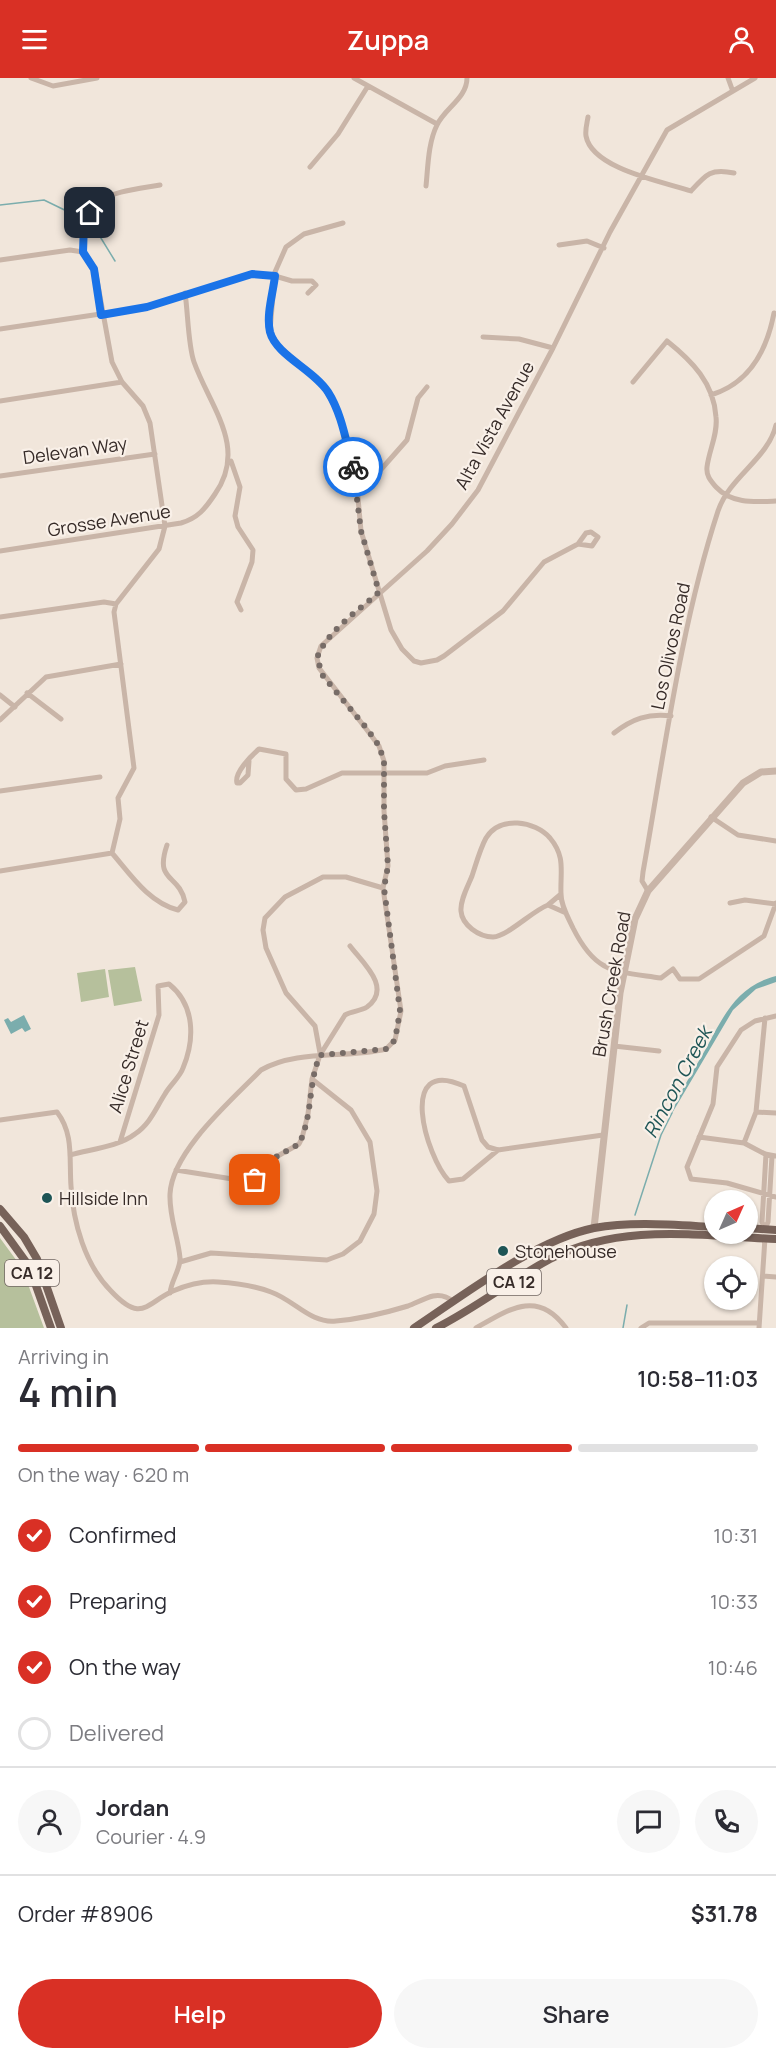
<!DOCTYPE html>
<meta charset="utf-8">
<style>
body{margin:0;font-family:Manrope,sans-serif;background:#f7f7f7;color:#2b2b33;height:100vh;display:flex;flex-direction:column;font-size:22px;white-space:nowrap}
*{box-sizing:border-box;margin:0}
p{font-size:20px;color:#7c7c81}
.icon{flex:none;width:33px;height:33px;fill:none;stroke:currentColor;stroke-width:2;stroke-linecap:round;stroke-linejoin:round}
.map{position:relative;height:1250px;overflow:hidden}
.drawer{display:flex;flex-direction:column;background:#fff;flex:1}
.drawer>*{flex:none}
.needle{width:39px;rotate:45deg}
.tools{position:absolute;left:704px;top:1112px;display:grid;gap:12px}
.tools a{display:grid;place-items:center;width:54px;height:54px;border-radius:50%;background:#fff;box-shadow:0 2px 4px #0004;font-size:30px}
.pin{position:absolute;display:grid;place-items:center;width:51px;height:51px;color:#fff;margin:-26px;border-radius:12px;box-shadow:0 3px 9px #0006}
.courier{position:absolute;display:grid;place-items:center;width:60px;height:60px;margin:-30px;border:4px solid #1a73e8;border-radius:50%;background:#fff;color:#222;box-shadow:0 2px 8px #0007}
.headline em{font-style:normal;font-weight:600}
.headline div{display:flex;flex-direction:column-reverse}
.headline{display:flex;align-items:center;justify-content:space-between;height:102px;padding:0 18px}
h1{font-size:39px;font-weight:600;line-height:45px}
.bar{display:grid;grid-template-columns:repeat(4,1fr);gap:9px 6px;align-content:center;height:72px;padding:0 18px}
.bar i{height:8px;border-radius:4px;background:#e1e1e2}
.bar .selected{background:#d93025}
.bar p{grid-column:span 4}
.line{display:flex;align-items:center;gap:15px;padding:0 18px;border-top:2px solid #e1e1e2}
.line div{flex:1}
.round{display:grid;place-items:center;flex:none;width:63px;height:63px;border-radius:32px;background:#f7f7f7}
ol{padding:0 18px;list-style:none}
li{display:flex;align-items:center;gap:18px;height:66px}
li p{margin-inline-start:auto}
li .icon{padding:6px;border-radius:50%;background:#d93025;color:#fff;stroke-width:4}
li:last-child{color:#7c7c81}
li i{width:33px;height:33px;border:3px solid #e1e1e2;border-radius:50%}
.button{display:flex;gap:12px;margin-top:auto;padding:12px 18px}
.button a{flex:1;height:69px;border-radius:36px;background:#d93025;color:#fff;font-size:24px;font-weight:600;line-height:69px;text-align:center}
.button a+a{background:#f7f7f7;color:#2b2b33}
header{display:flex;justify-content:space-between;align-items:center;height:78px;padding:0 18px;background:#d93025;color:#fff;font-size:27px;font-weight:600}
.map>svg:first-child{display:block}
.green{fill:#b6c09c}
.water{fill:#7badad}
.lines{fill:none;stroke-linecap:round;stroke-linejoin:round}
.stream{stroke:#7badad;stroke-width:1.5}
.minor{stroke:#c9b5a8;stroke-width:5}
.tertiary{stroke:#c9b5a8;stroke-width:7}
.primary{stroke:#776259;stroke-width:8}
.done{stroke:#776c67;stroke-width:6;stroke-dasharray:0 10.8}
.route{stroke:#1a73e8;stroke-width:8}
.poi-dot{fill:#1e5556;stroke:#f9f0e8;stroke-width:2}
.labels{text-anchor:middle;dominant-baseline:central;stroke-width:4.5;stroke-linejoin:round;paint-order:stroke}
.shield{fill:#f9f0e8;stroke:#706662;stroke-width:1.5}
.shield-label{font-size:16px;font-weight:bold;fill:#362b28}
.street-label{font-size:18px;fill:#362b28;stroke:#f9f0e8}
.poi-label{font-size:18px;fill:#362b28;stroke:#f9f0e8;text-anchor:start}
.water-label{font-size:20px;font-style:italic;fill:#1e5556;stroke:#f9f0e8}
</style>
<header><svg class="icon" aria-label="menu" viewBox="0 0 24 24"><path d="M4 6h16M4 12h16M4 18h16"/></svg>Zuppa<svg class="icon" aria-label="person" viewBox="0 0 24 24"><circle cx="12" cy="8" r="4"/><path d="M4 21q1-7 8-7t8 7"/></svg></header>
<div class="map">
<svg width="776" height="1250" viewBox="0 0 776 1250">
<rect width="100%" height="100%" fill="#f1e6db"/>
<path class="green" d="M135 889 142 923 114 928 108 892Z
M105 891 109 919 81 924 77 895Z
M0 1160 22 1190 44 1250H0Z"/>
<path class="water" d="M776 898V904L756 911 733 932 671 1037C681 1010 697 988 710 963 726 933 740 907 776 898Z
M24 937 31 951 25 954 22 950 11 956 4 942 8 940 11 944Z"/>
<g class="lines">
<path class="stream" d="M0 127 44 122 81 140
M89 143 96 152 107 151
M96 152 115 183
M635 1137 661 1057 672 1035
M623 1250 627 1227"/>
<path class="minor" d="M31 0 53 8 97 0
M354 0 437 46
M728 0 732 11
M588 39C587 45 585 52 586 58 592 91 664 104 691 113 706 96 711 90 734 95
M310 89 338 56 368 8
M426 108C428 89 428 65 437 47 445 30 467 20 467 0
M343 145 304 156 286 169 275 194 270 253 278 268 321 304 334 327 344 352 356 398 361 453 391 552 402 571 414 583 421 585 437 582 444 578 503 533 544 484 578 466 586 455 591 454 598 459 592 468 578 466
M559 167 587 163 604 170
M83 174C81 115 112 115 160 107
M0 182 70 172 83 174 95 191 112 284 122 304 143 328 150 345 165 448 159 471 116 526 114 534 134 690 118 720 120 741 112 775
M0 251 147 229 252 196 275 198 292 203H312L316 207 308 215
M483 259 519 261 553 270
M633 304 667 263C692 283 714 305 716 339 718 356 709 372 707 389 706 398 711 403 716 409 732 426 754 424 776 423
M711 317C750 305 767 272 774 235
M0 323 122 304
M231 383 240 409 235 438 238 449 253 472 252 484 237 524 241 532
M0 398 155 376
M356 398 377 396 407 362 418 320 427 309
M0 473 181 445C198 440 205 431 215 416 248 369 210 329 194 284 188 267 188 234 185 215
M0 539 104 524 116 526
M27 615 61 641
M0 617 15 629
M0 642 46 599 121 586
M614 655C632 641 648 635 671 638
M249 683 248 697 240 705H237C234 695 251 678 259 671L286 676V701L296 712 306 711 342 695H427L445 688 484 682
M0 713 100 699
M711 739 738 757 776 763
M112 775C130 796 149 825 178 832L185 824C179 795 154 805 167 767
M0 793 112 775
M648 813 642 803 643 794C664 676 681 546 718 433 730 398 768 381 776 347
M730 825 745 822 776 826
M548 827 561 816
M566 835 548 827C532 833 508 858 493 859 479 859 462 847 461 833 460 822 468 808 472 798 476 786 480 771 486 760 500 737 535 743 550 760 566 779 560 794 561 816 561 828 568 839 573 850 596 896 614 893 661 900L673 891 680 901H699L764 858 776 825
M776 938 755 943 741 952 717 989 713 1026 687 1089 691 1101 727 1105 776 1119
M614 968 659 973
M320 975 315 948 286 915 266 870 263 852 265 840 285 819 323 799H346L383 810
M756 1034 776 1035
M0 1042 57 1034C74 1056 69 1081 71 1108 73 1144 85 1187 111 1213 142 1246 146 1225 173 1213 187 1207 203 1203 218 1204 235 1205 255 1208 271 1214 294 1222 311 1246 336 1243 360 1241 385 1235 408 1228 416 1225 425 1220 433 1218 442 1216 448 1219 454 1224
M699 1059 744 1065 765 1076 776 1078
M744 1065 756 1034 765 940
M498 1072 463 1101 449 1103C426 1079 396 977 464 1008L482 1062 488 1069 498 1072 603 1057
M70 1077C91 1071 118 1069 135 1056 150 1046 156 1030 165 1016 170 1007 180 999 183 990 195 961 195 927 169 906L158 908 159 937 120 1064
M176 1092 245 1103 264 1097 276 1079 299 1066 302 1060 308 1036 312 1001
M765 1151 762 1144 766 1076
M765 1151 768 1144 772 1078
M180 1184 211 1175 327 1182 343 1176 360 1163 374 1136 377 1113 370 1064 351 1032 312 1001 320 977 345 937C352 933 361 933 367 929 393 910 362 884 350 868
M763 1198 776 1199
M170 1215C171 1203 181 1190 180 1180 178 1158 169 1139 170 1116 172 1073 232 1022 261 992 298 971 346 981 386 971L395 962 401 933 383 810 388 788 384 733V683L379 668 367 652 319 590 317 580 321 568 427 473 452 446 478 412 553 270 610 154 667 52 755 0
M476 1250C509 1231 538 1211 566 1250
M641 1250 649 1245H758
M759 1250 765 1160"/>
<path class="tertiary" d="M594 1150 620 915 635 841 648 813 743 705 761 694 776 693"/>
<path class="primary" d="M0 1131 24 1159 37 1181 61 1250
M0 1148 29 1188 51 1250
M747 1150 776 1152
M414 1250C464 1217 535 1162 594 1150 632 1143 676 1147 714 1149
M436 1250C476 1230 511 1202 550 1181 621 1144 700 1158 776 1161"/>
</g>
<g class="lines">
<path class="done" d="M255 1102 264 1096 276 1079 299 1066C313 1038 308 1005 320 977L386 971 395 962 400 933 384 810 388 788 384 733V683L379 668 368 652 323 598 317 580C327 553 357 534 379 514L361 453 353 389"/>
<path class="route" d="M90 135 84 145 83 174 94 191 101 237 147 229 252 196 275 198C273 215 266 237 270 254 276 277 314 292 328 314 342 336 346 364 353 389"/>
</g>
<g class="poi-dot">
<circle cx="47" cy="1120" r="6"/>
<circle cx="503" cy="1173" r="6"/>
</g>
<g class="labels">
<g class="shield">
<rect x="5" y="1182" width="54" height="26" rx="4.5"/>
<rect x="487" y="1191" width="54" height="26" rx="4.5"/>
</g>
<g class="shield-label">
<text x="32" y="1195">CA 12</text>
<text x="514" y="1204">CA 12</text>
</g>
<g class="street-label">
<text transform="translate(494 347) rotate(-61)">Alta Vista Avenue</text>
<text transform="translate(75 372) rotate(-8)">Delevan Way</text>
<text transform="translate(109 442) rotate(-9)">Grosse Avenue</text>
<text transform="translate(670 568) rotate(-78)">Los Olivos Road</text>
<text transform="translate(611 906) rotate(-80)">Brush Creek Road</text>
<text transform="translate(128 988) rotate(-73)">Alice Street</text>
</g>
<g class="poi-label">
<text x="59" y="1120">Hillside Inn</text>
<text x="515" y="1173">Stonehouse</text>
</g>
<g class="water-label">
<text transform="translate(677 1004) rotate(-62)">Rincon Creek</text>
</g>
</g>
</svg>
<div class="tools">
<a><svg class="needle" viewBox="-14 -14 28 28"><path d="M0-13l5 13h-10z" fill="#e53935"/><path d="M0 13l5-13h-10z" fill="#7c7c81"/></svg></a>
<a><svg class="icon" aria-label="locate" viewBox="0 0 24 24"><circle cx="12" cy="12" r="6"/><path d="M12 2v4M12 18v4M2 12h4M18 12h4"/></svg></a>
</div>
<div class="pin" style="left:255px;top:1102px;background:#ea580c"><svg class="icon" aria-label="bag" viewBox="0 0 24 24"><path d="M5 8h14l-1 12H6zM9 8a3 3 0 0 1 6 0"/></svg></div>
<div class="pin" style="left:90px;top:135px;background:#1f2937"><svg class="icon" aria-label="home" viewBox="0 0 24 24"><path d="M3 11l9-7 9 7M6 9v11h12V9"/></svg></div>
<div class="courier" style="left:353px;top:389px"><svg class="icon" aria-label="bike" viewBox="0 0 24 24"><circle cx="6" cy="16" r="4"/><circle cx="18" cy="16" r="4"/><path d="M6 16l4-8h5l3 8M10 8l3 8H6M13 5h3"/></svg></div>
</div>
<section class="drawer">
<div class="headline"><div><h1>4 min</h1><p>Arriving in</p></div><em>10:58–11:03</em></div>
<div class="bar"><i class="selected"></i><i class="selected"></i><i class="selected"></i><i></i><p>On the way · 620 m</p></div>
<ol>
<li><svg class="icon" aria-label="check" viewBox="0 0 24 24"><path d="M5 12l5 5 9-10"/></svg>Confirmed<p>10:31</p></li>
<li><svg class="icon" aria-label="check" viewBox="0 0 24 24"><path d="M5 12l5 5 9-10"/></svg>Preparing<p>10:33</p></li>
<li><svg class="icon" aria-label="check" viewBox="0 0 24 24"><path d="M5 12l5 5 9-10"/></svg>On the way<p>10:46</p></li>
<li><i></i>Delivered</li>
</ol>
<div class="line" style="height:108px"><a class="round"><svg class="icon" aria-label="person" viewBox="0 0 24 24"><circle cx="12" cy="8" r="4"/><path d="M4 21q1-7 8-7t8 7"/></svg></a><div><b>Jordan</b><p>Courier · 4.9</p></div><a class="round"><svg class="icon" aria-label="chat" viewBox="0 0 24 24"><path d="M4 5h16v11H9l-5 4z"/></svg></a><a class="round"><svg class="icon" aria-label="phone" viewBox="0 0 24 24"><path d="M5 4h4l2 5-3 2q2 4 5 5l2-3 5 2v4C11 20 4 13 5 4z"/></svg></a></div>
<div class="line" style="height:78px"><div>Order #8906</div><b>$31.78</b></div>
<div class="button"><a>Help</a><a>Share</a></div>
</section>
